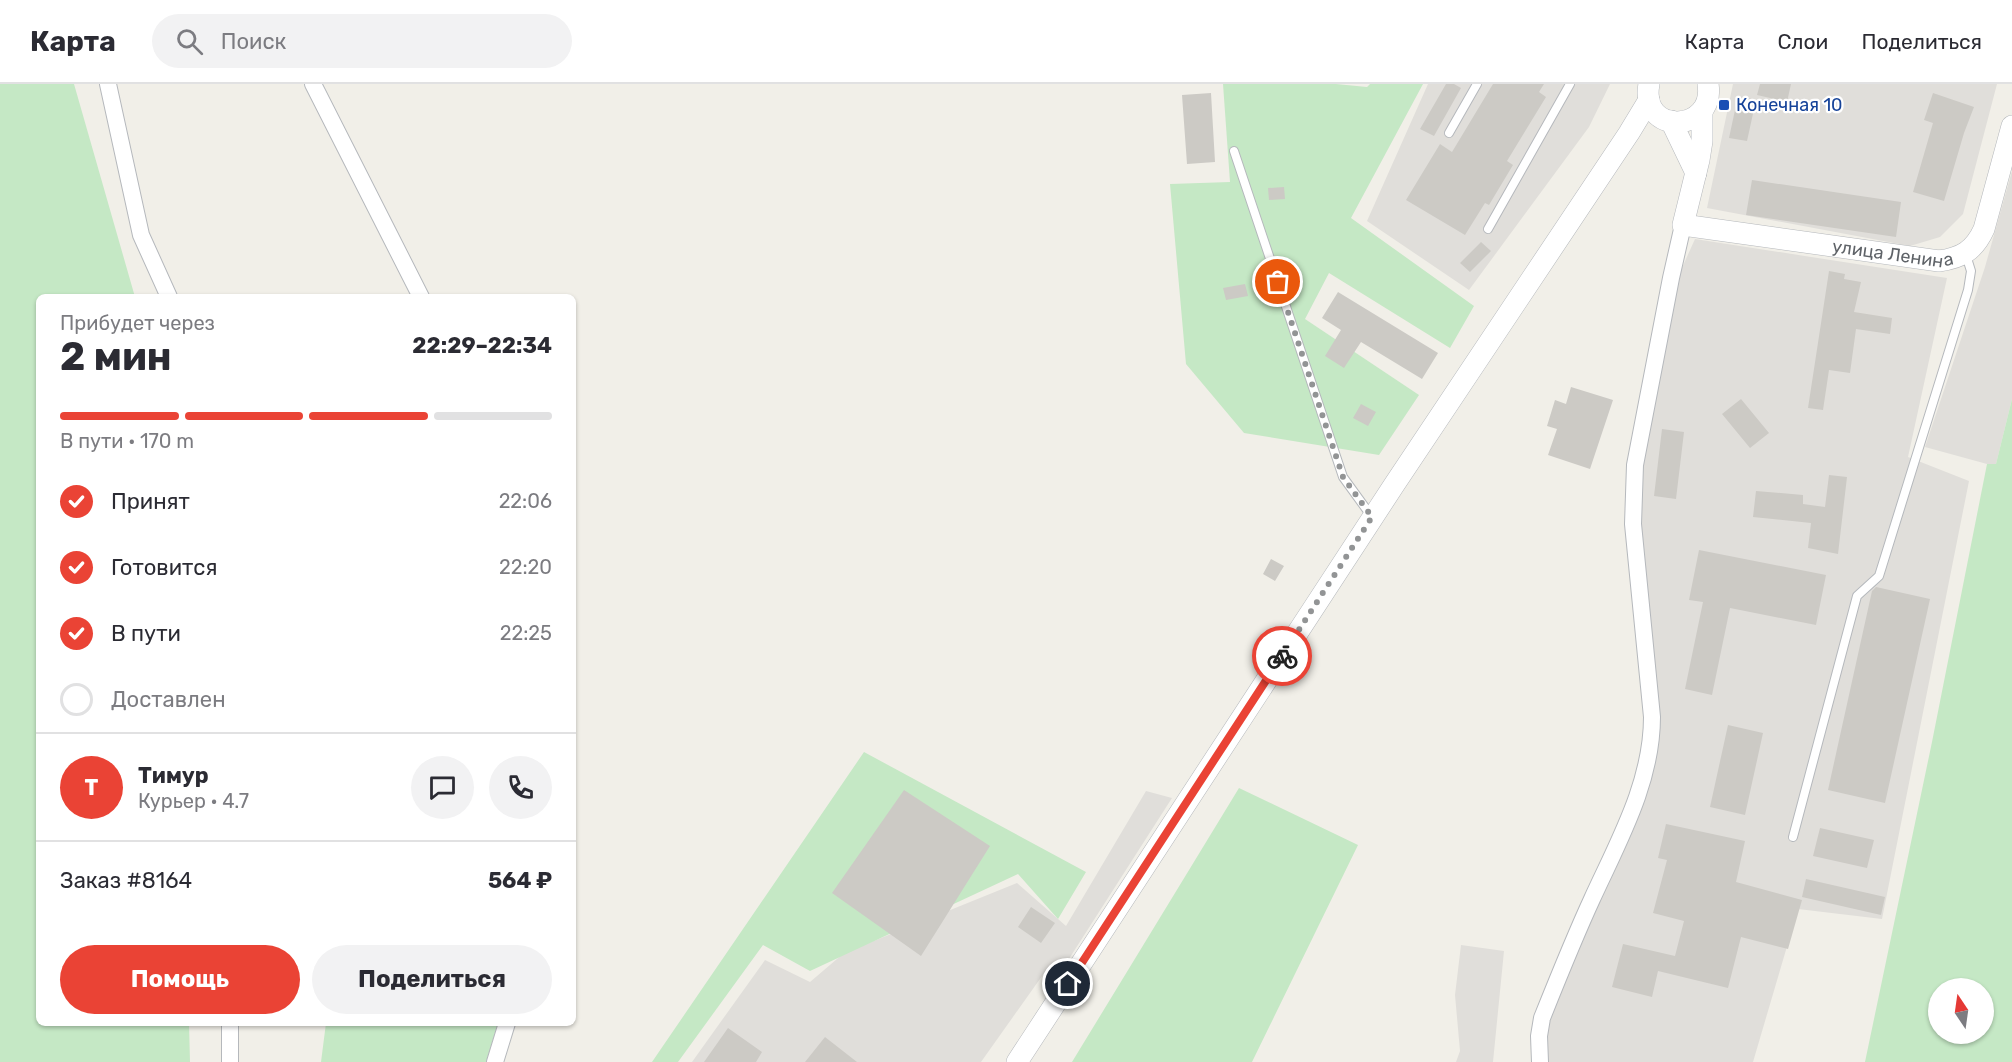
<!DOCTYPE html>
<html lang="ru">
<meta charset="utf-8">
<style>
body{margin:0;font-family:Rubik,sans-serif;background:#f2f2f3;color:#2b2b33;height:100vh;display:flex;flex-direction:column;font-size:22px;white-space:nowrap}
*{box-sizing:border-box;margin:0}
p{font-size:20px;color:#7c7c81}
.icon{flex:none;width:33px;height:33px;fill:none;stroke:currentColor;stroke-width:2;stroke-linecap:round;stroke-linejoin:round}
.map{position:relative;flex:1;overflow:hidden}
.panel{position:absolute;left:36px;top:210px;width:540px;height:732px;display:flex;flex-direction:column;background:#fff;border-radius:9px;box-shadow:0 2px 4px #0004}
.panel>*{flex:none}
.needle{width:39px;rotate:347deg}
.tools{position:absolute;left:1928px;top:894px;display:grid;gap:12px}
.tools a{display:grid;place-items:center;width:66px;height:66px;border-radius:50%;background:#fff;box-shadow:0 2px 4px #0004;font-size:30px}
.pin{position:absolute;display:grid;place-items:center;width:51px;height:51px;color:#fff;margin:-26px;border:3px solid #fff;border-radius:50%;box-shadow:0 2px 6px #0007}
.courier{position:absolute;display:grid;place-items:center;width:60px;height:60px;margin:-30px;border:4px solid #ea4335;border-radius:50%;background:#fff;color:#222;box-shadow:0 2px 8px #0007}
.summary em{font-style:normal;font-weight:700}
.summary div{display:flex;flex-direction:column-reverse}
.summary{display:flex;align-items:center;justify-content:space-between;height:102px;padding:0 24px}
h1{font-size:39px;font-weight:700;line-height:45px}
.bar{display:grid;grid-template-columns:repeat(4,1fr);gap:9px 6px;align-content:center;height:72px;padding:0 24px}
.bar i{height:8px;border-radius:4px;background:#e1e1e2}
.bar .selected{background:#ea4335}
.bar p{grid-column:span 4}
.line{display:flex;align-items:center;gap:15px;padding:0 24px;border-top:2px solid #e1e1e2}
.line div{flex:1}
.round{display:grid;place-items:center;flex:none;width:63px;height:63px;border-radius:32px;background:#f2f2f3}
ol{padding:0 24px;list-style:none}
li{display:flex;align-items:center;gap:18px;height:66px}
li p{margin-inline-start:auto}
li .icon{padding:6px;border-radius:50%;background:#ea4335;color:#fff;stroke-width:4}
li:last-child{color:#7c7c81}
li i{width:33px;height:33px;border:3px solid #e1e1e2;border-radius:50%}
.cta{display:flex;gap:12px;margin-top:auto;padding:12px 24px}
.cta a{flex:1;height:69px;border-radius:36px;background:#ea4335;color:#fff;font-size:24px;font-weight:700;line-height:69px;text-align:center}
.cta a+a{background:#f2f2f3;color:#2b2b33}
header{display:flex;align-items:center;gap:36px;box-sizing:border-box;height:84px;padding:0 30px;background:#fff;border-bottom:2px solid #e1e1e2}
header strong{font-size:28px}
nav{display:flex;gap:33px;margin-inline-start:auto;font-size:21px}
.search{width:420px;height:54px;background:#f2f2f3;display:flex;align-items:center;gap:15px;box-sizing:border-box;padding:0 21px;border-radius:33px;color:#7c7c81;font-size:22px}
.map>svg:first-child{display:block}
.industrial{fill:#e0deda}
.green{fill:#c5e8c5;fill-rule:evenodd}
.building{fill:#cccac5}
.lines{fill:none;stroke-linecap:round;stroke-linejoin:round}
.service-casing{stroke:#b5b8bc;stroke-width:10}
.minor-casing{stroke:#b5b8bc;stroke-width:18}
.tertiary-casing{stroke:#b5b8bc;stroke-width:22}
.service{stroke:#fff;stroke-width:8}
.minor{stroke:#fff;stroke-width:16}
.tertiary{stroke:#fff;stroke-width:21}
.done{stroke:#929495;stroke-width:6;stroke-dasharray:0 10.8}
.route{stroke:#ea4335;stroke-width:8}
.transit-dot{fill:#1a4fb4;stroke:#fff;stroke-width:2}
.labels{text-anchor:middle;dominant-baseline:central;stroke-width:4.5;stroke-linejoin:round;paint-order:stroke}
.transit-label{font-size:18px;fill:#164399;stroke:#fff;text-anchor:start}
.street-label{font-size:18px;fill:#5f6368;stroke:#fff}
</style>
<header>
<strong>Карта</strong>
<div class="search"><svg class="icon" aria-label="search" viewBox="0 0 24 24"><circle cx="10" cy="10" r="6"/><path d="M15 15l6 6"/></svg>Поиск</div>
<nav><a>Карта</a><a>Слои</a><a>Поделиться</a></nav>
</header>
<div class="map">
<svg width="2012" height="978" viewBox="0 0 2012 978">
<rect width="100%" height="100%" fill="#f1efe8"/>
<path class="industrial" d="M1428 0H1610L1589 43 1469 206 1367 137Z
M1733 0H1997L1963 130 1940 153 1910 162 1707 124Z
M2012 87V315L1996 380H1987L1925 363 1985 183Z
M1695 155 1947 194 1908 373 1969 397 1882 835 1798 825 1753 978H1545L1540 942 1621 747 1656 634 1633 459 1650 333 1677 195Z
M1146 707 1172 714 1058 892 1047 885 981 978H692L765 876 810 898 844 869 1017 799 1066 842Z
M1461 861 1504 867 1493 978H1456L1460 967 1455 911Z"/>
<path class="green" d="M0 0H74L135 213H39V939H189L190 978H0Z
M1223 0H1336L1367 3 1370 0H1423L1351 134 1474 222 1450 264 1329 189 1305 235 1419 311 1379 371 1244 349 1186 280 1170 100 1230 98Z
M2012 315V978H1865L1932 658 1987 380H1996ZM1938 904H1983V950H1938Z
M864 668 1086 788 1058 835 1018 790 810 887 763 861 678 978H652Z
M1239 704 1358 761 1252 978H1072Z
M326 939H498L486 978H321Z"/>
<path class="building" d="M1446 0H1454L1461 4 1434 52 1420 45Z
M1493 0H1544L1539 8 1546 13 1507 77 1513 81 1489 121 1485 119 1465 151 1406 116 1440 60 1452 68Z
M1760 0H1791L1787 18 1757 11Z
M1211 9 1215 78 1187 80 1182 11Z
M1933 9 1974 23 1964 49 1944 117 1913 108 1933 39 1924 36Z
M1738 12 1756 16 1747 57 1729 54Z
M1752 96 1901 118 1896 153 1746 131Z
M1284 103 1285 115 1269 116 1268 104Z
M1481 158 1491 167 1470 188 1460 179Z
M1829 187 1845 190 1844 195 1861 198 1854 228 1892 234 1890 250 1856 245 1850 289 1829 286 1823 326 1808 324Z
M1245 200 1248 212 1226 216 1223 204Z
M1338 208 1438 269 1422 295 1361 258 1344 284 1325 272 1341 246 1322 234Z
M1571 303 1613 316 1590 385 1548 371 1557 345 1547 342 1555 316 1566 320Z
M1741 315 1769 349 1750 364 1722 330Z
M1361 320 1376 328 1368 342 1353 334Z
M1662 345 1684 348 1676 415 1654 412Z
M1829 391 1847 393 1838 470 1808 464 1811 439 1753 433 1756 407 1803 411V420L1825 423Z
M1699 466 1826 491 1816 541 1730 524 1712 611 1685 605 1703 518 1689 516Z
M1271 475 1284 482 1275 497 1263 490Z
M1876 503 1930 515 1885 719 1828 706 1872 507Z
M1728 641 1763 649 1745 731 1710 723Z
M904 706 990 762 921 872 832 809Z
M1666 740 1745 757 1736 798 1802 816 1788 865 1741 853 1728 904 1658 887 1652 913 1612 903 1623 860 1675 872 1684 837 1653 829 1667 776 1658 774Z
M1820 744 1874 756 1867 784 1813 772Z
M1806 795 1885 813 1881 831 1802 813Z
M1031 823 1055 839 1041 859 1018 843Z
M728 944 762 968 756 978H704Z
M825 953 857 978H805Z"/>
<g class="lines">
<defs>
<path id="service" d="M1449 49 1477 0
M1234 67 1343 393 1372 433
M1488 145 1570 0
M1793 753 1857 512 1879 492 1968 206 1971 187 1966 171"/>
<path id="minor" d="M108 0 141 151 169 213
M313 0 421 213
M230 939V978
M495 978 507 939
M1540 978 1539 952 1542 934C1558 894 1574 854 1592 815 1619 756 1652 698 1652 633L1633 440 1635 381 1671 194 1683 141"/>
<g id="tertiary">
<path d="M1649 0C1639 52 1716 49 1708 0"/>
<path id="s1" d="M1702 27V57L1699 76 1683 141 1939 177C1961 174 1974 167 1984 145L2012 42"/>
<path d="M1671 37 1696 89"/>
<path d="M1017 978 1394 401 1629 49 1649 16"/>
</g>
</defs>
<use href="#service" class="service-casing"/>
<use href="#minor" class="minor-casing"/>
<use href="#tertiary" class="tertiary-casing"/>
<use href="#service" class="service"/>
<use href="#minor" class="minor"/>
<use href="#tertiary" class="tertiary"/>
</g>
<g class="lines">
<path class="done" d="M1278 198 1343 393 1372 433 1282 572"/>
<path class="route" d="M1068 900 1282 572"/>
</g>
<rect class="transit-dot" x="1718" y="15" width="12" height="12" rx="3"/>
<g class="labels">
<g class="transit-label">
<text x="1736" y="21">Конечная 10</text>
</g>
<g class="street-label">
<text stroke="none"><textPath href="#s1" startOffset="328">улица Ленина</textPath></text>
</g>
</g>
</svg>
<div class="tools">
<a><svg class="needle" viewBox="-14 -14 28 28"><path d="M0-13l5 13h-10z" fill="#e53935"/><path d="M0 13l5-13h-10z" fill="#7c7c81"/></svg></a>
</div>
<div class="pin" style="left:1278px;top:198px;background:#ea580c"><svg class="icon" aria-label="bag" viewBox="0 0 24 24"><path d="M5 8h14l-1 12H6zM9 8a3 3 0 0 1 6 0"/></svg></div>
<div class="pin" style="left:1068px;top:900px;background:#1f2937"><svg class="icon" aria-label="home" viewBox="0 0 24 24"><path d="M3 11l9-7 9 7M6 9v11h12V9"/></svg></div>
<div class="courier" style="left:1282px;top:572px"><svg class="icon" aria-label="bike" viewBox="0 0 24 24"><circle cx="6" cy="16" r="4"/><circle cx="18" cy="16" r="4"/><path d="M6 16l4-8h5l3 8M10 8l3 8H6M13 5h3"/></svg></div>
<section class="panel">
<div class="summary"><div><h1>2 мин</h1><p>Прибудет через</p></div><em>22:29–22:34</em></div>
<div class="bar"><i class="selected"></i><i class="selected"></i><i class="selected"></i><i></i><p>В пути · 170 m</p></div>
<ol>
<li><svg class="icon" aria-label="check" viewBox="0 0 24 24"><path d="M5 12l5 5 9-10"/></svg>Принят<p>22:06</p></li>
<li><svg class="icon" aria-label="check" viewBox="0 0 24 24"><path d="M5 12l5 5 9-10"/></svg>Готовится<p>22:20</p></li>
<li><svg class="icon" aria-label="check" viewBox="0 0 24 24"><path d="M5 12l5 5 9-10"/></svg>В пути<p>22:25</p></li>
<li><i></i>Доставлен</li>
</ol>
<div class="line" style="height:108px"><b class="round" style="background:#ea4335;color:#fff">Т</b><div><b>Тимур</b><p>Курьер · 4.7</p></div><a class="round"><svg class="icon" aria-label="chat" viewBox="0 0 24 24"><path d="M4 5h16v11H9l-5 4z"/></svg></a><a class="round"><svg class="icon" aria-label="phone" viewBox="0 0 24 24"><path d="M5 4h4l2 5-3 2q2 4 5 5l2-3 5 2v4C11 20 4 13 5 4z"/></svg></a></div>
<div class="line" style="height:78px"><div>Заказ #8164</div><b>564 ₽</b></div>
<div class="cta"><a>Помощь</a><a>Поделиться</a></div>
</section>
</div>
